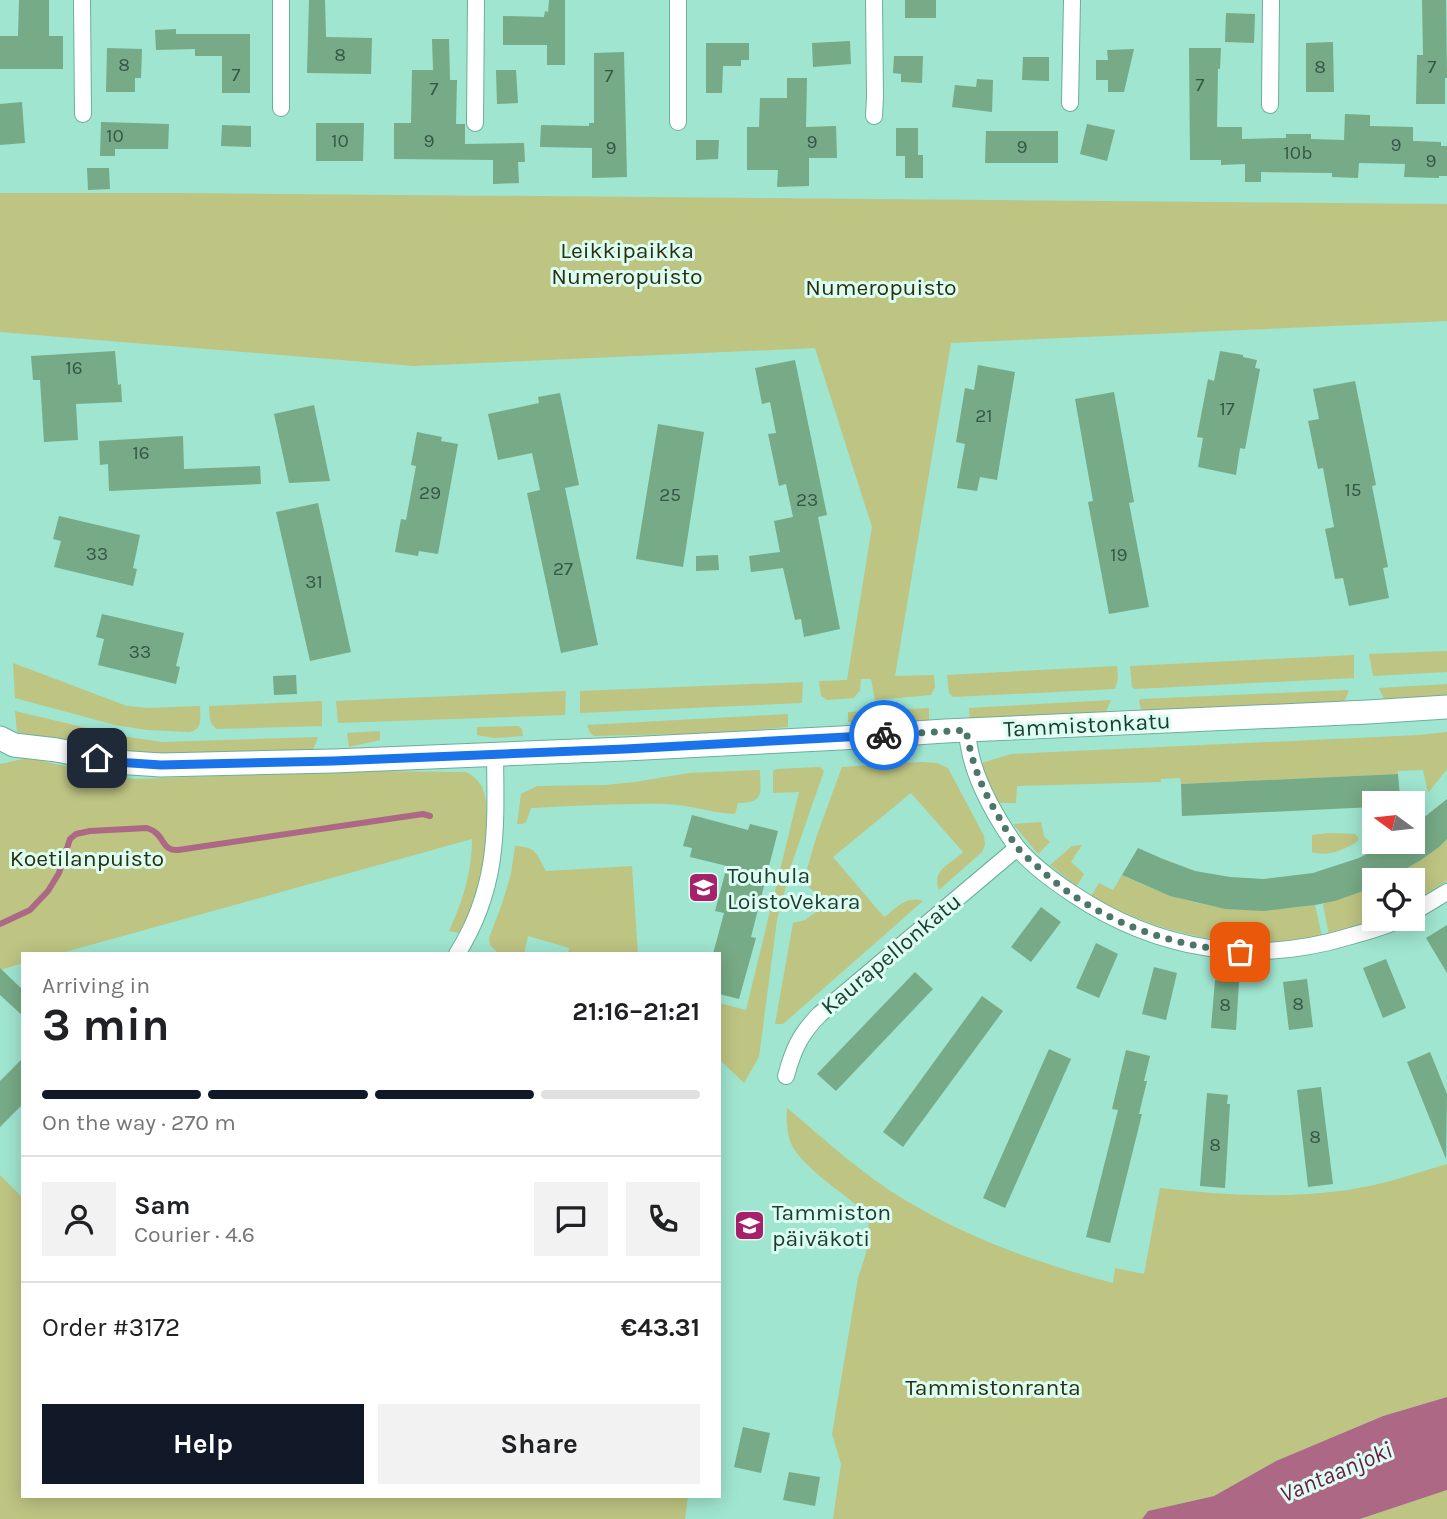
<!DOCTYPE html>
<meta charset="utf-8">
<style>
body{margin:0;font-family:Karla,sans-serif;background:#f2f2f2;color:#202124;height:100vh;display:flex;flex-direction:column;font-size:26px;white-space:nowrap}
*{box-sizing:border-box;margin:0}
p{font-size:23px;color:#757577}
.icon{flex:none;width:38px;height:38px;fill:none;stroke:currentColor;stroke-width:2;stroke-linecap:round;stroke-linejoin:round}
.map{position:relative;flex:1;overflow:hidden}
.panel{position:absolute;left:21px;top:952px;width:700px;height:546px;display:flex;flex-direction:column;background:#fff;border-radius:0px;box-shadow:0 4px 18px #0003}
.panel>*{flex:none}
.needle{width:46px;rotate:285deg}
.fabs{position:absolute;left:1362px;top:791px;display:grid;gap:14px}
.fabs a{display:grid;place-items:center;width:63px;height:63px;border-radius:0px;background:#fff;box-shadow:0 4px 18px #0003;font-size:35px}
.pin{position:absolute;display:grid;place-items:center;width:60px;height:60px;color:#fff;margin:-30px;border-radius:14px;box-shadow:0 4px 10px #0006}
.courier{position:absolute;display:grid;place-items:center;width:70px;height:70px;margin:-35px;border:5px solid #1a73e8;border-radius:50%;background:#fff;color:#222;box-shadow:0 2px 9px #0007}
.overview em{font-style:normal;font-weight:700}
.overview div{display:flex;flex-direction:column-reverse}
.overview{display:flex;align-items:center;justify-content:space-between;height:119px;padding:0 21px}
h1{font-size:46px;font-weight:700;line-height:52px}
.bar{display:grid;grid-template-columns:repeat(4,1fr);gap:10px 7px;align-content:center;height:84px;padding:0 21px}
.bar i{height:9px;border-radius:5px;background:#e0e0e0}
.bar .on{background:#111827}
.bar p{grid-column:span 4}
.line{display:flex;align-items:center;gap:18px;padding:0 21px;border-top:2px solid #e0e0e0}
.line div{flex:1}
.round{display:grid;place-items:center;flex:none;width:74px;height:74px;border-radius:0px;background:#f2f2f2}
.action{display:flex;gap:14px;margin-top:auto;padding:14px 21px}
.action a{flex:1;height:80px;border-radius:0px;background:#111827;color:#fff;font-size:28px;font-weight:700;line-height:80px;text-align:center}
.action a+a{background:#f2f2f2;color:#202124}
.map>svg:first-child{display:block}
.green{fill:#bec482}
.water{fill:#ac6885}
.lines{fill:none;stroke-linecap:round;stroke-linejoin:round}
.stream{stroke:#ac6885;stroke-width:6}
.building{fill:#77aa86}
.street-casing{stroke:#6baf9b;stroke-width:18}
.secondary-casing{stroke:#6baf9b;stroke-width:25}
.street{stroke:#fff;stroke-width:16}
.secondary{stroke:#fff;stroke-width:23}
.done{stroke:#4b7669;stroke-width:7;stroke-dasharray:0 12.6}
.route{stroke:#1a73e8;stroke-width:9}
.labels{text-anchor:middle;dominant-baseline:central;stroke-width:6;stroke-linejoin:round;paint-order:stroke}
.number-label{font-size:19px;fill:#345747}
.park-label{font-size:23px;fill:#2c2f0f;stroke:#dcfef2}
.street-label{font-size:23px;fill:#1e3b32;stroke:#dcfef2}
.poi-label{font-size:23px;fill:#1e3b32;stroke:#dcfef2;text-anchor:start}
.water-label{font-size:24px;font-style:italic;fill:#6d1945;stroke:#dcfef2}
</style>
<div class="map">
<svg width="1447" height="1519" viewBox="0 0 1447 1519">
<rect width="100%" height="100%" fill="#9fe5cf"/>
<path class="green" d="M176 193 1447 204V321L951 343 895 676 934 675 935 687 931 695 875 700 871 679H861L860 690 854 698 827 700 821 696 819 681 847 680 872 527 815 348 414 366 0 332V193Z
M1447 651V672L1373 676 1369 654Z
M1354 655V678L1135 689 1132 687 1130 666Z
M13 663 127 706 148 708 200 706C200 718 203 730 189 732L147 730 115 725 15 698Z
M1117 666 1118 678 1115 689 953 697 949 693 947 675Z
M803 682 802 703 580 713V691Z
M1447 684V698L1386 703 1379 688Z
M1349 690 1343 705 1142 714 1139 701 1141 699Z
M566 691 565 715 338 723 336 701Z
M1111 700 1104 716 970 722 969 708Z
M322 701V726L217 729C208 722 210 717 209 706Z
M929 708V723L848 722V712Z
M15 711 121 736 163 742 318 737 312 752 118 755 17 732Z
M788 714V727L720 733 594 736 590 733 587 725Z
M518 726 522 729 523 736 494 738 477 735V727Z
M380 731V740L349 747 347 733Z
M1447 732V769L1428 793 1423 770 1398 771V774L1181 784 1180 778 1161 779V782L1017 786 1016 803H999L983 770 982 763 1011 754 1419 735Z
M23 759H33L110 776 135 779 367 771 466 772C473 775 478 780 482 787 496 819 479 903 459 933L449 931C463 901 472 871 472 839L58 954H23V963L0 970V764Z
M921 762 937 763 948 768 984 836 985 845 982 852 939 890C931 870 950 865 963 852L911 793 833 857 884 917C897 908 906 895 923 901L783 1024H775L793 923 805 920 816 912 819 897 808 886 805 876 817 835 842 767Z
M820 767 824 771 792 863 777 920 759 1057 744 1083 719 1059V1003L746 1010 799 792 773 793V771L776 769Z
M760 770C760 792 766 803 738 803L735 814C712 813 690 805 666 804 621 803 576 806 531 808L526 822 522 824H517L521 794 537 786 605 785 635 782 689 773Z
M1041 822 1044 836 1050 842 1038 854 1013 824Z
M1329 833 1355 834 1358 837V841C1345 850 1327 857 1312 852V835Z
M1447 839V881L1412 902V880H1387L1421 860Z
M1082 845 1071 862 1084 874 1077 886 1050 865 1072 846Z
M515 846C537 847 536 853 546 871L632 866 638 954H568L569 948 528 936 524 954H499L490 945 489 938 502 904 511 874Z
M1122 875C1189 908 1241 916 1315 905L1322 936C1239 952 1165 937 1091 896L1099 883 1113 890Z
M1374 887V919H1379L1329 935 1323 904Z
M787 1108C825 1140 863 1175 905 1200 970 1239 1040 1264 1113 1283L1115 1268 1144 1274 1160 1188C1222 1195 1285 1199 1348 1190 1381 1185 1414 1174 1447 1164V1397L1383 1416 1276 1461 1214 1496 1148 1511 1142 1519H833L841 1464 832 1434 858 1278C865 1257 876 1230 863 1210 844 1194 798 1164 790 1141 787 1132 786 1118 787 1108Z
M0 1175 23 1198V1496H688L685 1519H0Z
M1447 1490V1519H1360Z"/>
<path class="water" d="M1447 1397V1490L1360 1519H1142L1148 1511 1214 1496 1276 1461 1383 1416Z"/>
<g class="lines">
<path class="stream" d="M0 924 30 910 48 891 59 873 70 839 76 834 90 831 147 828C166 834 160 851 178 850L423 814 430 816"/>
</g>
<path class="building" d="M19 0H49V36H63V69H0V36H18Z
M309 0H325L326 37 372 38 371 74 307 73Z
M549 0H565V65H547V45H503V16L544 17 545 11 548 12Z
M905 0H936V18H905Z
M1422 0H1446L1447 78H1445V104H1416L1417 55H1423Z
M1226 13 1255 14 1254 43 1225 42Z
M176 29V34H250V93H222V56H195V49L156 50 155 30Z
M432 39H449L450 80H457L456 124H465V144L524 143 525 162H518L519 183 493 184V160L394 159V123H411L412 70H433Z
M850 41 851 64 813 67 812 43Z
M1333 42 1334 92H1306V43Z
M706 43H749V60H741V66H723L722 93H706Z
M107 48 142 49 141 78H135V92H106Z
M1189 48H1221L1220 69H1218L1217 127H1242V139L1286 138V134H1311V139L1344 140 1345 114 1370 115V126L1413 127V141L1441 142V146H1447V176H1439V178L1404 177 1405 164 1359 163 1358 178 1332 177V173L1261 172V182H1245V164L1221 165V160H1190Z
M1134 49 1124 92H1108V80H1096V60H1108L1107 50Z
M624 52 627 177 592 178V148L540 147 541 125 589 126V123H594V53Z
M894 56H923L922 83 901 82V74L893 73Z
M1023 57H1049V81L1022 80Z
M496 70H516L518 103 497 104Z
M787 78H807L806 127 836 126 837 158H809V186L777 187 778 170H747V127H759L760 98H787Z
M977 79 993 80 992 112 952 107 955 85 976 87Z
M22 102 25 143 0 145V104Z
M101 122 169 124 168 149H115V156H100Z
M316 123H364L363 161H316Z
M1087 124 1115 130 1107 161 1080 154Z
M222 125 251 126V147L221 146Z
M896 128H918V155H923V178H905V156H896Z
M986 131H1058V163H985Z
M696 140H719L718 159 696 160Z
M87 168H109L110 189 88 190Z
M115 351 118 385 121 384 122 402 76 404 78 440 44 442 40 380H33L31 356Z
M1220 351 1243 355V357L1257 360 1255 368 1260 369 1245 449 1240 448 1236 475 1198 467 1203 438 1197 437 1208 379 1214 381Z
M795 360 827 515 818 517 840 629 804 637 801 619 795 620 783 568 751 572 749 556 780 552 774 521 793 517 786 484 779 486 768 434 776 433 770 402 762 404 755 368Z
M978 365 1015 372 997 480 980 477 977 491 957 488 965 444 956 442 965 388 974 390Z
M1355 381 1376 485 1372 486 1388 567 1383 568 1389 598 1349 606 1343 578 1335 579 1325 529 1334 527 1323 468 1318 469 1308 421 1319 419 1313 389Z
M1114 392 1134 502 1129 503 1149 607 1109 614 1088 502 1093 501 1075 399Z
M560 393 579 485 565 488 598 645 561 653 527 493 540 490 532 453 498 460 488 414 539 403 538 397Z
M314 405 330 481 289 483 274 414Z
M658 424 704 432 683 567 636 559Z
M417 432 442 437 441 441 458 444 438 554 419 551 418 556 395 552 401 519 406 520 416 466 411 465Z
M183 436 184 469 260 466 261 484 109 491 108 464 100 465 99 441Z
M318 503 351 652 310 661 276 512Z
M59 516 140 535 133 568 137 569 133 586 54 567 61 541 53 539Z
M718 555 719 570 696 571V556Z
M102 614 184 633 176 666 180 667 176 684 98 665 104 639 96 637Z
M296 675 297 694 274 695 273 676Z
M1398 774 1400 797H1390V803H1374V807L1182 816 1181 784Z
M1447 799V839L1439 847 1421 860 1387 880H1374V887L1335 901 1315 905 1264 911 1225 909 1170 896 1122 875 1138 848 1163 859 1195 871 1230 877 1264 879 1313 873 1359 858 1388 843V846L1393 842H1412V827Z
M692 815 748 830 750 824 778 831 751 937 756 938 739 999 719 994V954H713L724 913 715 911 727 866 690 857 692 848 683 846Z
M1041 907 1061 922 1031 962 1011 947Z
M1447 925V973L1426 938Z
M1096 943 1118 954 1099 998 1076 988Z
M1386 959 1406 1008 1383 1018 1363 968Z
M1154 967 1177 973 1166 1020 1142 1014Z
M0 968 23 990V1016L0 995Z
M915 972 933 989 836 1091 817 1074Z
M1307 979 1313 1027 1289 1030 1283 982Z
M1215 980 1239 982 1236 1030 1211 1028Z
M982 996 1003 1011 903 1147 883 1132Z
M1049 1049 1071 1059 1005 1208 983 1198Z
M1126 1050 1150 1056 1144 1081H1147L1139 1114H1142L1110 1243 1086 1237 1118 1110 1112 1109Z
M1430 1052 1447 1094 1446 1159 1407 1062Z
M23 1058V1104L0 1127V1081Z
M1321 1087 1333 1184 1308 1187 1297 1090Z
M1207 1093 1228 1095 1227 1104H1230L1225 1188 1200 1186Z
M743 1427 770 1433 761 1473 734 1467Z
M789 1472 820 1477 815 1506 783 1500Z"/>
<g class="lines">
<defs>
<path id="street" d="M82 0 83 114
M678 0V122
M1070 103 1072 0
M1270 105 1271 0
M281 108V0
M874 116 875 97 874 0
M475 123 476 0
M966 730C968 739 969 748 971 756 978 786 998 821 1016 846 1029 863 1055 882 1073 894 1158 951 1253 966 1351 936 1368 931 1385 927 1401 919
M1412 913 1447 892
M457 954C499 887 496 830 495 755
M786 1076C793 1050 800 1034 820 1014L1017 848"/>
<path id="secondary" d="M0 738 14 745 57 750 116 762 161 765 333 761 625 749 841 738 945 731 1368 712 1447 707"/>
</defs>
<use href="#street" class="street-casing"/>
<use href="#secondary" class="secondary-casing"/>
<use href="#street" class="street"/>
<use href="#secondary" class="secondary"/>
</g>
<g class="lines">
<path class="done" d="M884 735 966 730C973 769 983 791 1003 824 1007 832 1012 840 1017 847 1023 855 1033 862 1040 869 1095 920 1166 945 1240 952"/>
<path class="route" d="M97 758 116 762 161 765 333 761 625 749 884 735"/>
</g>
<defs>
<symbol id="school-square" viewBox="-11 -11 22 22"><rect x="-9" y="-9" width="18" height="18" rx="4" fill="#a7206a" stroke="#dcfef2"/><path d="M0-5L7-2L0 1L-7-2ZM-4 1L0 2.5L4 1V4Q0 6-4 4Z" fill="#fff"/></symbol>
</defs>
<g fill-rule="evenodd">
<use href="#school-square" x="686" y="870" width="35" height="35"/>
<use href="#school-square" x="732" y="1208" width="35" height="35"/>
</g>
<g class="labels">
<g class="number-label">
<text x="340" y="55">8</text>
<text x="124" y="65">8</text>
<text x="1320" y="67">8</text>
<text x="1432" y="67">7</text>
<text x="236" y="75">7</text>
<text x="609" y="76">7</text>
<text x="1200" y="85">7</text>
<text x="434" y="89">7</text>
<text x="115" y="136">10</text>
<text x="340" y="141">10</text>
<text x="429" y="141">9</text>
<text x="812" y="142">9</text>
<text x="1396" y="145">9</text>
<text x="1022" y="147">9</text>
<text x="611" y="148">9</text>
<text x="1298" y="153">10b</text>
<text x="1431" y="161">9</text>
<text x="74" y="368">16</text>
<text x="1227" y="409">17</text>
<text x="984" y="416">21</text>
<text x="141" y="453">16</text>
<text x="1353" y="490">15</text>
<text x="430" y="493">29</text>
<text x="670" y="495">25</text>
<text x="807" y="500">23</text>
<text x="97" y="554">33</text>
<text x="1119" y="555">19</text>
<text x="563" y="569">27</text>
<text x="314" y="582">31</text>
<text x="140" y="652">33</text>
<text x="1298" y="1004">8</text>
<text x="1225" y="1005">8</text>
<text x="1315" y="1137">8</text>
<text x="1215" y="1145">8</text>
</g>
<g class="park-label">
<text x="627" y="250">Leikkipaikka<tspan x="627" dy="26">Numeropuisto</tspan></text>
<text x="881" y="287">Numeropuisto</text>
<text x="87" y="858">Koetilanpuisto</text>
<text x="993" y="1387">Tammistonranta</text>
</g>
<g class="street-label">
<text transform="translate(1087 725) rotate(-3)">Tammistonkatu</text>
<text transform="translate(891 954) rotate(-40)">Kaurapellonkatu</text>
</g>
<g class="poi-label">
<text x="727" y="875">Touhula<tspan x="727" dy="26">LoistoVekara</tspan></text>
<text x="772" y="1212">Tammiston<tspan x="772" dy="26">päiväkoti</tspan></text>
</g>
<g class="water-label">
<text transform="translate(1336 1472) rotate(-23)">Vantaanjoki</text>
</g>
</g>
</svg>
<div class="fabs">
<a><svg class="needle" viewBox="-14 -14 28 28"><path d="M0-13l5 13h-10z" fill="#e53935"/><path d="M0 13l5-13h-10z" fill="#757577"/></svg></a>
<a><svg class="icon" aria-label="locate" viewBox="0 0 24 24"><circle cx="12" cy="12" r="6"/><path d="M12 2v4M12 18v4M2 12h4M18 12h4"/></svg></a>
</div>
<div class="pin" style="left:1240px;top:952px;background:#ea580c"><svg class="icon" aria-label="bag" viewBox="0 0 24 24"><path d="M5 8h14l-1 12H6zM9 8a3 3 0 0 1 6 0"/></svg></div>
<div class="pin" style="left:97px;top:758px;background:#1f2937"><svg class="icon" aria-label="home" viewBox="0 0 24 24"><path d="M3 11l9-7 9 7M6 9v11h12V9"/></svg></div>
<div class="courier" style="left:884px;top:735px"><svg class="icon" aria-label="bike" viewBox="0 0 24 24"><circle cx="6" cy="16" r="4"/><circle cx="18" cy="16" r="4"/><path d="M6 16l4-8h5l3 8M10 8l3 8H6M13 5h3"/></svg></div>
<section class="panel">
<div class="overview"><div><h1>3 min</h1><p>Arriving in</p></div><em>21:16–21:21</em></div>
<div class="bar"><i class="on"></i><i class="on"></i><i class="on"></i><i></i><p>On the way · 270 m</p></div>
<div class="line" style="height:126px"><a class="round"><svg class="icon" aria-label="person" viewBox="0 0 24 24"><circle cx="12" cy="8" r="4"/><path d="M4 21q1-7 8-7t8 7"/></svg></a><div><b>Sam</b><p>Courier · 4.6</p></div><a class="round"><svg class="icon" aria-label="chat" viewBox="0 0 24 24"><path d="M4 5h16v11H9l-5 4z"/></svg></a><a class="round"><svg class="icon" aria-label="phone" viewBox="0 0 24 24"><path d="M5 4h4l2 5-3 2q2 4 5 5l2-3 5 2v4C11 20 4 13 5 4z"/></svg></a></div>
<div class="line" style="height:91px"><div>Order #3172</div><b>€43.31</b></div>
<div class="action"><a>Help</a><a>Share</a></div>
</section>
</div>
